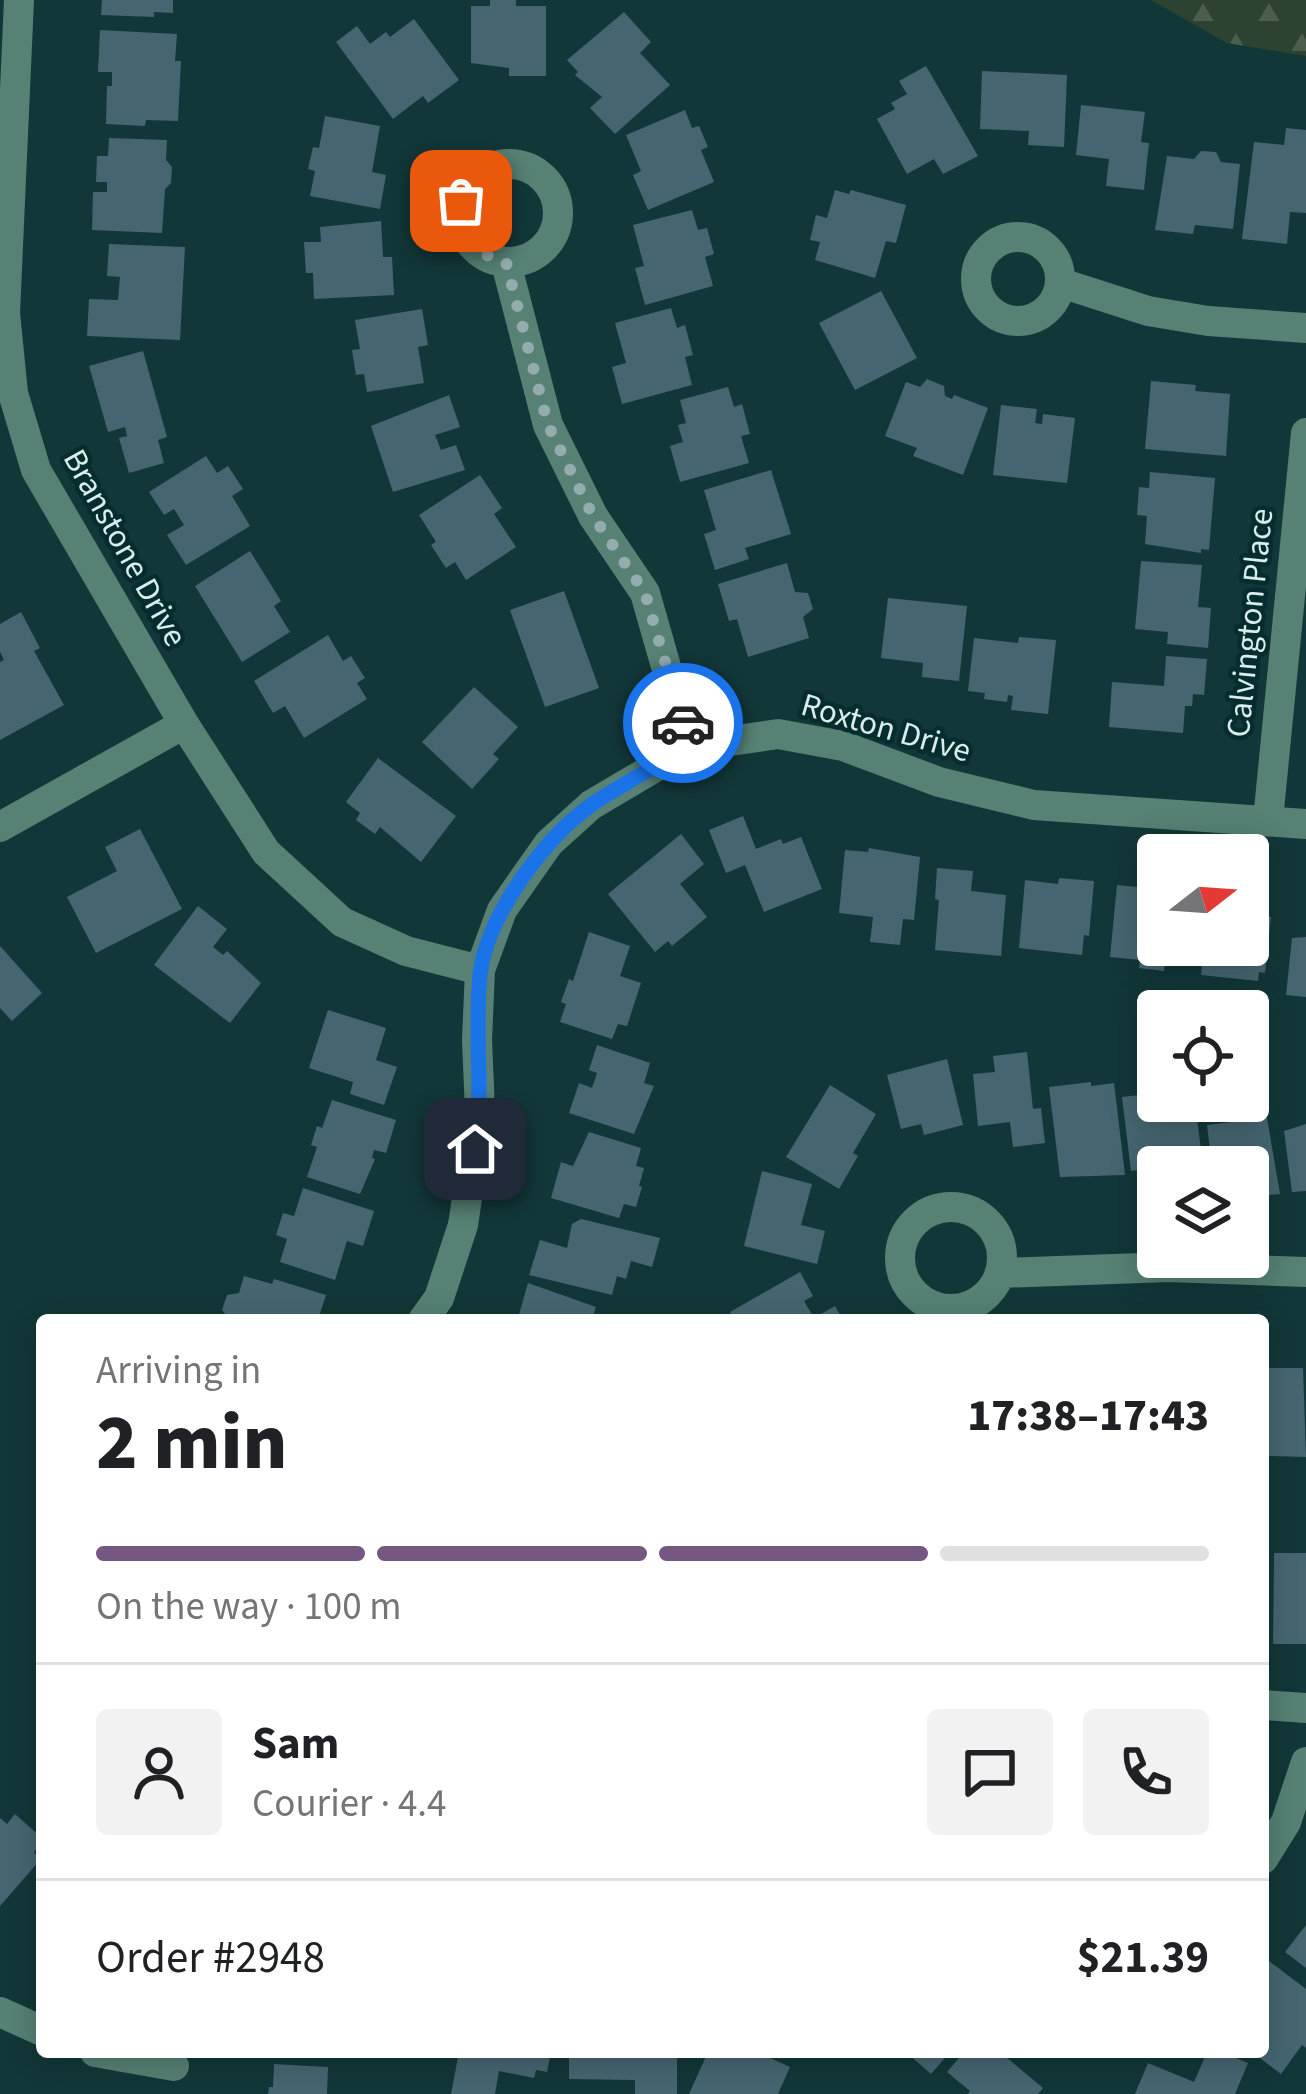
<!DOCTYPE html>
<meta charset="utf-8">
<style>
body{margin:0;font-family:"Source Sans 3",sans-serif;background:#f2f2f2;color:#202124;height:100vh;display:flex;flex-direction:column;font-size:45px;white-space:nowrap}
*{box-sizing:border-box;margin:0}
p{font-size:39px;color:#757577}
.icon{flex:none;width:66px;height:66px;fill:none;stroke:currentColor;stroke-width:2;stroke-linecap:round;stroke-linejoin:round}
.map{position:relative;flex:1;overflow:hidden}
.drawer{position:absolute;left:36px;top:1314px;width:1233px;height:744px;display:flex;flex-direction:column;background:#fff;border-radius:12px;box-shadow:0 6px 30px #0003}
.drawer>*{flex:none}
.needle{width:78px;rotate:73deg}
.controls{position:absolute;left:1137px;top:834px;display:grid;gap:24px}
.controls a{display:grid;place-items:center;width:132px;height:132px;border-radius:12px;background:#fff;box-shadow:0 6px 30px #0003;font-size:60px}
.pin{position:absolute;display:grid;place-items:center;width:102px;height:102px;color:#fff;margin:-51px;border-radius:24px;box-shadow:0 6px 18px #0006}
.courier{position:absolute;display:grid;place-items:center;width:120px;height:120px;margin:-60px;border:9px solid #1a73e8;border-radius:50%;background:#fff;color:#222;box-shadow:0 3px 15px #0007}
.head em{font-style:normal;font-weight:800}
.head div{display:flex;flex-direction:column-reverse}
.head{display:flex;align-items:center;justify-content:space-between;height:204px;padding:0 60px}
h1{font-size:78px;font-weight:800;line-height:90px}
.bar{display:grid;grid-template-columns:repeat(4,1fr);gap:18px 12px;align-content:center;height:144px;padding:0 60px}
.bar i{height:15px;border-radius:9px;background:#e0e0e0}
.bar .on{background:#755781}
.bar p{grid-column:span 4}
.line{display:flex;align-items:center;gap:30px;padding:0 60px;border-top:3px solid #e0e0e0}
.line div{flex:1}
.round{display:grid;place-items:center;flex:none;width:126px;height:126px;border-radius:12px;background:#f2f2f2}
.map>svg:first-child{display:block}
.forest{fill:url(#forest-firs)}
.building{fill:#456671}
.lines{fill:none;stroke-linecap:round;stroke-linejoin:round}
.minor{stroke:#568174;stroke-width:30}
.done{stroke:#93adae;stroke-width:12;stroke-dasharray:0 21.6}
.route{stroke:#1a73e8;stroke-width:15}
.labels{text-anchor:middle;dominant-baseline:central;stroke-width:9;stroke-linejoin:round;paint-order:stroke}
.street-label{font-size:33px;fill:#d9eded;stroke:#062d2d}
</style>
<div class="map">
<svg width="1306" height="2094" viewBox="0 0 1306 2094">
<defs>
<pattern id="forest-firs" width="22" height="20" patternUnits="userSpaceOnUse" patternTransform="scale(3)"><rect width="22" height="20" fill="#2d4230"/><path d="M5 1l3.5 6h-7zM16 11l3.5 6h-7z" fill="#4b5e4e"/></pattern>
</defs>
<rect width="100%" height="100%" fill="#123738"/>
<path class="forest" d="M1151 0H1306V56L1227 43Z"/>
<path class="building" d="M102 0H173V13L154 12V17L101 15Z
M490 0H516V6H546V76H509V68L471 63V6H490Z
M624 12 651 42 640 53 670 85 615 134 590 108 602 97 575 75 578 72 567 60Z
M414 19 459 80 428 103 423 96 393 119 336 42 357 26 370 44 386 32 390 37Z
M100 30 177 34 175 61H181L178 121 146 120 145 126 106 124 107 86H112V72H98Z
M926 66 978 156 943 174 934 159 907 174 877 119 895 109 891 103 907 94 899 81Z
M982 71 1067 75 1064 147 1028 145 1029 131 980 129Z
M1081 105 1145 112 1141 142 1149 143 1144 190 1106 186 1109 159 1076 155Z
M685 110 692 128 699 126 708 147 701 150 714 182 648 210 633 175 641 171 626 135Z
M325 116 380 126 372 172 386 175 380 209 310 196 315 171 308 169 313 147 319 148Z
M1286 128 1306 130V213L1290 212 1287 244 1242 239 1254 142 1284 145Z
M109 138 167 140 166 160 172 167 171 183 165 189 162 233 92 230 93 192H107V182H96L97 156H108Z
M1201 151 1216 152 1221 162 1240 164 1233 229 1195 225 1193 234 1155 230 1167 156 1194 159Z
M835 190 849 194 851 190 906 205 896 243 886 241 875 278 815 260 820 242 810 240 816 215 827 218Z
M692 210 698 230 707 228 714 254 705 257 713 286 645 305 635 268 644 266 633 225Z
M381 221 383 257H392L394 295 314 299 313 273H306L304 242H321L320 227Z
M109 244 185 247 180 340 87 336 89 299 118 300 120 277 107 276Z
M881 291 917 358 855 390 819 323Z
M671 308 677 328 685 325 693 355 685 357 692 385 622 404 612 367 626 363 615 323Z
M422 309 428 345 418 347 424 383 367 392 364 374 356 375 352 350 360 349 355 320Z
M143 351 167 437 158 440 164 463 129 473 119 438 127 436 125 427 108 432 89 366Z
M927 379 944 386 945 396 952 399 954 395 988 408 963 475 913 456 917 448 885 436 906 382 920 387Z
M1151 381 1196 385 1195 391 1230 394 1226 456 1145 449Z
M728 387 734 407 742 404 750 434 741 436 749 463 680 482 670 446 683 442 678 425 686 423 680 400Z
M449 395 460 427 435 435 441 450 456 445 465 470 393 492 371 426Z
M1001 405 1037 409 1035 423 1042 424 1043 414 1075 418 1067 483 993 475Z
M206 456 217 473 228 466 243 489 232 496 250 526 186 565 167 535 184 525 174 509 164 515 149 492Z
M771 470 791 534 745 548 749 559 715 570 704 534 716 530 704 490Z
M1150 472 1215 478 1209 550 1201 549V553L1145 544 1147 516 1137 515 1139 487 1149 488Z
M480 475 502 508 494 514 516 547 466 580 455 562 446 568 431 545 436 542 419 515Z
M250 551 281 601 274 606 290 632 242 662 195 586Z
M1141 561 1202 565 1198 607 1211 608 1208 648 1167 644 1168 632 1135 629Z
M787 563 795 592 808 593 813 609 803 617 809 638 748 657 737 619 729 621 718 584Z
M564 591 599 688 545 707 510 610Z
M888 598 967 606 959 681 922 677 923 663 881 658Z
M21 612 40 648 34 651 64 705 0 740V662L4 660 0 652V624Z
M328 635 343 661 351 656 365 678 357 683 367 699 304 738 285 706 273 713 254 681Z
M1019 637 1056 640 1048 714 1011 710 1013 696 1008 695 1007 702 984 699 985 693 968 691 974 638 1018 643Z
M1166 656 1207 659 1204 695 1193 694 1192 706H1185L1183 733 1109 727 1112 682 1164 686Z
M474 687 518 727 493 754 499 759 472 789 422 742Z
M378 758 456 816 421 862 380 827 375 834 356 820 360 813 346 802Z
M743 816 756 849 781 839 783 844 801 837 822 889 764 912 745 865 726 873 709 830Z
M140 829 182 909 96 953 67 897 117 871 105 847Z
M681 834 704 864 680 884 707 917 672 946 668 941 655 952 608 894Z
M869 848 920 857 914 920 903 919 900 945 870 942 873 917 839 913 845 850 868 852Z
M937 868 973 871 971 891 1006 895 1001 956 935 950 939 900 935 899Z
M1059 878 1094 881 1089 936 1084 935 1082 955 1019 948 1025 880 1058 884Z
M1117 885 1157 889 1158 945H1186L1185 965 1165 962 1164 971 1139 968 1140 960 1110 957Z
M198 906 227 929 213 947 223 955 227 951 261 983 230 1023 154 965Z
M1248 914 1271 917 1265 973 1259 972 1258 981 1201 975 1204 945H1248Z
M589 932 630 946 620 976 641 983 627 1026 618 1024 612 1039 560 1022 566 1004 561 1002 569 979 573 981Z
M1306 937V997L1286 995 1292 938Z
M0 946 42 993 12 1021 0 1008Z
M328 1010 386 1028 376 1060 397 1067 384 1105 350 1094 353 1082 309 1068Z
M597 1045 650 1063 644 1083 654 1086 634 1134 569 1113 579 1083 592 1088 597 1073 589 1070Z
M1027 1052 1033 1109 1041 1108 1045 1143 1013 1147 1010 1122 978 1126 973 1074 995 1072 993 1056Z
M947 1059 963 1125 924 1135 921 1124 901 1129 887 1075Z
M1091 1082V1086L1114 1083 1125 1175 1060 1177 1049 1087Z
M830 1085 876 1114 853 1153 858 1156 839 1189 786 1157Z
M1158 1093V1101H1195L1203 1167H1166L1165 1161 1154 1162V1168L1131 1171 1122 1097Z
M332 1100 396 1120 386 1153 374 1150 372 1158 375 1159 360 1194 307 1177 317 1147 311 1145 317 1126 322 1128Z
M1267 1118 1280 1194 1248 1197V1167H1212L1207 1125Z
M1306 1124V1191L1292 1192 1284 1131Z
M589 1132 641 1148 636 1166 644 1168 639 1186 642 1187 636 1207 624 1204 619 1218 551 1198 561 1162 573 1166Z
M762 1171 812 1184 801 1225 825 1231 817 1264 744 1246Z
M303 1188 374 1211 363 1246 347 1241 335 1280 280 1262 287 1239 276 1235 283 1213 294 1216Z
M581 1219 660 1238 652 1267 631 1261 626 1279 617 1276 612 1295 529 1275 540 1240 567 1248 572 1224Z
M800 1272 813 1296 804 1301 814 1318 835 1306 843 1320H734L730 1312Z
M244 1276 272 1284 274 1279 326 1295 318 1320H230L222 1310 227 1295 239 1293Z
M528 1283 596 1307 592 1320 518 1318Z
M1266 1368H1303L1306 1457 1265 1456Z
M1274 1553H1306V1644H1273Z
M15 1814 42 1838 34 1853 41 1859 0 1906V1818L7 1824Z
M1306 1925V1968L1285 1952Z
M1269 1961 1306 1989V2048L1302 2045 1281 2074 1252 2052H1263V1969Z
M459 2052H551L547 2072 536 2070 534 2078 499 2071 495 2094H451Z
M569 2052H677V2094H635V2080L569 2079Z
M708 2052H757L790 2067 778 2094H689Z
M906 2052H950L931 2074Z
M964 2052H1000L1043 2088 1038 2094H968L970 2091 947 2072Z
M1207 2052H1221L1248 2063 1235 2094H1135L1148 2063 1194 2082Z
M274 2064 328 2067 327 2094H268L269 2087H273Z"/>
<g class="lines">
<path class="minor" d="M19 0 5 313 13 393 36 470 184 724 266 852 342 922 406 951 480 970
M460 213a49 49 0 1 1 98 0a49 49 0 1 1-98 0Z
M976 279a42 42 0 1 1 84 0a42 42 0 1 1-84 0Z
M506 263 548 425 593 516 645 593 689 747
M1061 283 1148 311 1208 321 1306 328
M1268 820 1306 433
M0 827 184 724
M900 1258a51 51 0 1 1 102 0a51 51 0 1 1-102 0Z
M1000 1273 1169 1267 1306 1272
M423 1320 439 1298 463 1225 480 1111 477 1040 480 970 502 910 549 843 591 805 689 747 778 734 843 746 939 782 1034 805 1306 824
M1263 1705 1306 1708
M1263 1859 1286 1822 1306 1762
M0 2012 42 2031
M95 2052 174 2066"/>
</g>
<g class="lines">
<path class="done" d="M461 201C459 234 472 254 506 262L548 425 593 516 645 593 683 723"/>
<path class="route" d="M475 1149C484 1092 474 1034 480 975 487 915 545 837 594 803 625 783 658 765 689 746L683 723"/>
</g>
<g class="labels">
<g class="street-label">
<text transform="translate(125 548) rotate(61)">Branstone Drive</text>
<text transform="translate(1250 623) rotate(-84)">Calvington Place</text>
<text transform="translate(886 728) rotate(16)">Roxton Drive</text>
</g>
</g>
</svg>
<div class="controls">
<a><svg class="needle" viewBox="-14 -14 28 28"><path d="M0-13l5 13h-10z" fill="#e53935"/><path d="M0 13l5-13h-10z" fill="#757577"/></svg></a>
<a><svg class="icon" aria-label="locate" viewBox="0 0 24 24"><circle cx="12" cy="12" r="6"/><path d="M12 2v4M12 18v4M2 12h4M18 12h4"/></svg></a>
<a><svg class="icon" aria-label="layers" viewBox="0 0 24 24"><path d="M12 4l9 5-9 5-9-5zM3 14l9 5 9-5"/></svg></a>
</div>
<div class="pin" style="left:461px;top:201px;background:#ea580c"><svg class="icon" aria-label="bag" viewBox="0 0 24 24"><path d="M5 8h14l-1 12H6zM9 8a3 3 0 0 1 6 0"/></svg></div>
<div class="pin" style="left:475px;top:1149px;background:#1f2937"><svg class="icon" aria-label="home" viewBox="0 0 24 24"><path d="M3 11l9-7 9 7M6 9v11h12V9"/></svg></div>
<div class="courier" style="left:683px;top:723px"><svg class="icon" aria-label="car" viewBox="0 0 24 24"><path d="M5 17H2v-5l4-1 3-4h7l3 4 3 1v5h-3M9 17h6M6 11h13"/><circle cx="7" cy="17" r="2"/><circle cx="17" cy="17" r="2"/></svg></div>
<section class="drawer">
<div class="head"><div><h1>2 min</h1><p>Arriving in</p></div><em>17:38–17:43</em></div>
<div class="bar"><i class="on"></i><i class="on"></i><i class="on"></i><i></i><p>On the way · 100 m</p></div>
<div class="line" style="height:216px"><a class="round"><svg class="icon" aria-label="person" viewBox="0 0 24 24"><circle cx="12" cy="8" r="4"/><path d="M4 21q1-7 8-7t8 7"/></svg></a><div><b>Sam</b><p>Courier · 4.4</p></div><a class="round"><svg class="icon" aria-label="chat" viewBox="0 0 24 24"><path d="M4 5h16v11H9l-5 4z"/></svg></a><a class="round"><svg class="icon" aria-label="phone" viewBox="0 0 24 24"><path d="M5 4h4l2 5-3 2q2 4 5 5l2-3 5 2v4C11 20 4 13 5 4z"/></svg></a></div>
<div class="line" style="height:156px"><div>Order #2948</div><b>$21.39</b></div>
</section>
</div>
